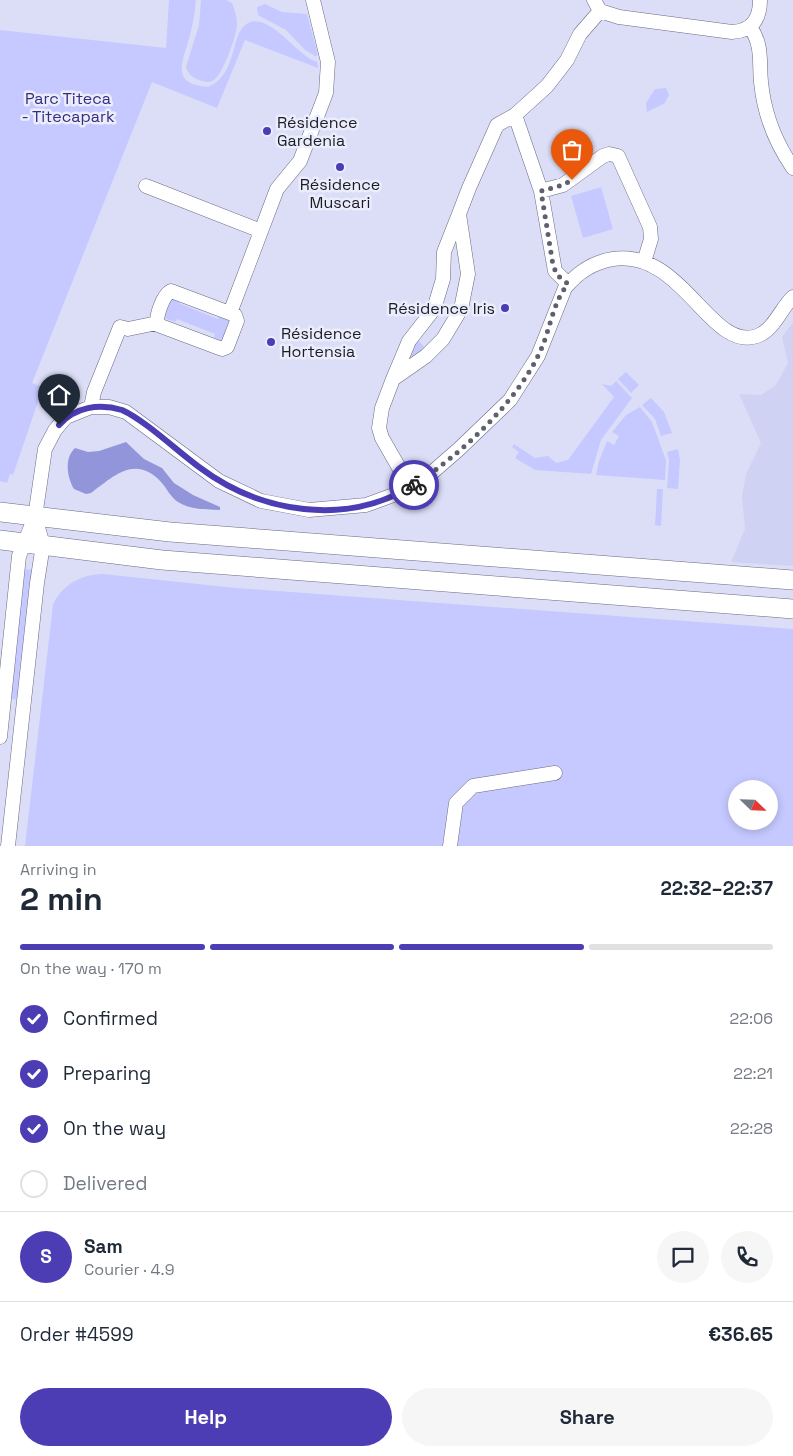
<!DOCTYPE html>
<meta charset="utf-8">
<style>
body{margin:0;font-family:"Space Grotesk",sans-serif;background:#f6f6f7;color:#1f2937;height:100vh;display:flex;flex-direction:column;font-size:19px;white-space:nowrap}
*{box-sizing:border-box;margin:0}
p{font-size:16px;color:#747a83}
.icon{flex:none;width:28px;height:28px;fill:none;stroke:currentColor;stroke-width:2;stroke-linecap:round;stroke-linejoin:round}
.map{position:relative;height:846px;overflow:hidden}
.side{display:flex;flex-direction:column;background:#fff;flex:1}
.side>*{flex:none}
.needle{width:32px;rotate:113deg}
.fabs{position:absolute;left:728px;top:780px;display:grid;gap:10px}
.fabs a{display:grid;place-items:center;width:50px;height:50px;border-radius:50%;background:#fff;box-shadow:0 2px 8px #0003;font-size:25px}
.pin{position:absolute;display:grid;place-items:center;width:42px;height:42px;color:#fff;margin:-51px -21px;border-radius:50% 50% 50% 0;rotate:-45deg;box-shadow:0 0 5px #0007}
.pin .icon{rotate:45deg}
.courier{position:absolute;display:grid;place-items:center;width:50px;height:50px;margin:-25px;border:4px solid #4c3db4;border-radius:50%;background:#fff;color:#222;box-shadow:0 1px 6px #0007}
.headline em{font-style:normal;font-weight:600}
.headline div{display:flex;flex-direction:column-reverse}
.headline{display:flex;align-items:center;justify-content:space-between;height:85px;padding:0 20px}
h1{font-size:32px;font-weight:600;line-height:38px}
.bar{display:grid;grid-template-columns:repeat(4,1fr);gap:8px 5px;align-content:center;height:60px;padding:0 20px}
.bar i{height:6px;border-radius:4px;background:#e0e1e3}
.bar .current{background:#4c3db4}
.bar p{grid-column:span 4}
.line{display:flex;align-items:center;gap:12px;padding:0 20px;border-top:1px solid #e0e1e3}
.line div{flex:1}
.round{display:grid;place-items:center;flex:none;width:52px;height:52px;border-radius:26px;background:#f6f6f7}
ol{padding:0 20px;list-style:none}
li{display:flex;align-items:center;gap:15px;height:55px}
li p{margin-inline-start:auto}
li .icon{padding:5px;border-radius:50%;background:#4c3db4;color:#fff;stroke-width:4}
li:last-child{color:#747a83}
li i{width:28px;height:28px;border:2px solid #e0e1e3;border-radius:50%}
.cta{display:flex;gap:10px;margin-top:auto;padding:10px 20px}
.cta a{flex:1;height:58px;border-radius:30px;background:#4c3db4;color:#fff;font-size:20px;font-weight:600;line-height:58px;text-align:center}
.cta a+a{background:#f6f6f7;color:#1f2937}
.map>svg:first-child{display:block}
.built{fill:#d0d2f3}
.green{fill:#c6c9ff;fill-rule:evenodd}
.water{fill:#9395da}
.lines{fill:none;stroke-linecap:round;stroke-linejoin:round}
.minor-casing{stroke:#696a81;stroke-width:15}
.secondary-casing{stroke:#696a81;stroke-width:20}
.minor{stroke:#fff;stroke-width:14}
.secondary{stroke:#fff;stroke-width:19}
.done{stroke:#5f606f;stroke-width:5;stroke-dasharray:0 9}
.route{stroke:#4c3db4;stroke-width:6}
.poi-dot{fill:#4c3db4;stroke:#ebedfc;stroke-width:2}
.labels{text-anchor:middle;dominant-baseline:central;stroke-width:5;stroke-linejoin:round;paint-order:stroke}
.park-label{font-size:16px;fill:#352d7d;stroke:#ebedfc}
.poi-label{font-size:16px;fill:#1c1c25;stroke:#ebedfc;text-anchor:start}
</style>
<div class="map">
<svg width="793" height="846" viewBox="0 0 793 846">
<rect width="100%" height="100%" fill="#dcdef8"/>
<path class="built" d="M793 322V566L731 562 745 529 742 496 746 474 761 443 739 394 761 395 776 385 788 363 782 337Z"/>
<path class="green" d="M169 0H196C195 12 193 23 190 35 184 60 168 84 208 87 239 74 229 33 248 23 270 12 298 57 317 62L318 68 245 40 217 108 152 82 32 383 43 387 13 475 10 474 7 483 0 481V30L166 48Z
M201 0H226L232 3C234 9 237 16 237 22 238 34 223 73 214 80 209 83 204 82 199 80 192 78 188 73 186 67L199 25Z
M265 4 282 12 307 14 318 55 315 56 305 50 286 30 258 15 257 7Z
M666 88 669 95 665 103 647 112 646 103 655 89Z
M601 187 613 229 583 238 571 196Z
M173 296 180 300 179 303 183 305 218 319 219 315 229 320 222 341 214 338 215 334 177 319 175 322 164 318 167 301Z
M418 340 426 349 414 358 409 354Z
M626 372 639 385 631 393 618 379Z
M616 381 632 398 601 440 591 474 535 470 515 458 519 452 512 447 514 444 535 458 548 456 556 463 568 460 614 397 602 384 611 386Z
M651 398 664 412 672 433 661 436 655 419 642 405Z
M640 407 652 422 666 460 665 480 596 475 599 461 607 441 614 445 619 436 612 432 626 415Z
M678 449 680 460 678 489 667 488 669 460 667 452Z
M657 489H663L661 526 655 525Z
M25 569 32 570 18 697 14 700 11 696Z
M103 574 236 588 793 629V846H25L53 605C61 585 82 574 103 574ZM736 789H769V821H736Z"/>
<path class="water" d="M126 442 144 459 162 468 174 483 193 495 220 507V510C206 509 190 510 178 502 170 497 167 488 161 482 135 454 113 477 91 493L86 494 74 489C67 477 64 458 75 448L88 452 99 451Z"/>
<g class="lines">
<defs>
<path id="minor" d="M594 0 600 11 619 17 732 32C752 31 760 19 760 0
M750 27C763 45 759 62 761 82 764 113 775 142 793 168
M515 115 541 191 555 271 568 284
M146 186 261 231
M541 191 563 185 603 156 609 154 618 156 650 227 651 239 644 262
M171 291 235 315 237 321 227 347 222 349 158 325C155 317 163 295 171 291Z
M230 313 277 189 300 161 326 93 328 62 313 0
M393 379 409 341 434 309 443 279 444 252 459 214
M91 407 94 392 120 327 128 329 157 323
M410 487 382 438 379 428 382 408 393 379 426 356 443 339 461 309 468 274 459 214 469 188 497 125 515 115 547 86 567 60 580 34 600 11
M0 737 19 556 35 517 45 449 55 430 66 417 91 407H109L126 412 219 481 261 501 309 510 366 505 396 494 428 476 459 449 510 400 538 356 565 288C577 273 594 262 613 259 683 249 710 352 757 336 774 330 781 308 793 297
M8 846 37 583 43 545 35 517
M450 846 456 803 473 786 555 773"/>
<path id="secondary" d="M0 512 170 532 793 580
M0 540 162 560 793 609"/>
</defs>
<use href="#minor" class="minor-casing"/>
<use href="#secondary" class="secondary-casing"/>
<use href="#minor" class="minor"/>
<use href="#secondary" class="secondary"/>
</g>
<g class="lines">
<path class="done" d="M414 485C460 455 515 404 539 354 550 332 552 303 568 284L557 275 553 265 541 191 563 185 572 180"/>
<path class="route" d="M59 425C75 407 99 403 122 410 146 421 177 451 199 467 260 513 346 527 414 485"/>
</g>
<g class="poi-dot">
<circle cx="267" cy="131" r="5"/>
<circle cx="340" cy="167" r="5"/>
<circle cx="505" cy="308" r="5"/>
<circle cx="271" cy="342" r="5"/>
</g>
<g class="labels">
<g class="park-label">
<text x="68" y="98">Parc Titeca<tspan x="68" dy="18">- Titecapark</tspan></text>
</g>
<g class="poi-label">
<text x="277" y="122">Résidence<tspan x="277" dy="18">Gardenia</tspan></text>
<text x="340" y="184" text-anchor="middle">Résidence<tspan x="340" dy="18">Muscari</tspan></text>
<text x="495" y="308" text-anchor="end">Résidence Iris</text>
<text x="281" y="333">Résidence<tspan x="281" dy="18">Hortensia</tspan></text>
</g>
</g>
</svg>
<div class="fabs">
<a><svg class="needle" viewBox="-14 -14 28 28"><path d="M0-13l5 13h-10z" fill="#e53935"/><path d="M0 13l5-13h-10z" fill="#747a83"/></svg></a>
</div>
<div class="pin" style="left:572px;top:180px;background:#ea580c"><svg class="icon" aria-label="bag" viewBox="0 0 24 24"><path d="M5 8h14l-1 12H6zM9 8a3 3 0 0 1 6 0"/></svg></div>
<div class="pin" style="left:59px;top:425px;background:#1f2937"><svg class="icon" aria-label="home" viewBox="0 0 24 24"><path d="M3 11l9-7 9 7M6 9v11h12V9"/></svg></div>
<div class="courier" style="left:414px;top:485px"><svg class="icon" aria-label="bike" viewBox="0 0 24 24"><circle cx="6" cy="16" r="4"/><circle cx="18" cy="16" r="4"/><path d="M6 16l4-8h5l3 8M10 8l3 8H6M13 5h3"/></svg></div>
</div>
<section class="side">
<div class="headline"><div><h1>2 min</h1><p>Arriving in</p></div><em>22:32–22:37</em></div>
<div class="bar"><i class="current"></i><i class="current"></i><i class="current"></i><i></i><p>On the way · 170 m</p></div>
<ol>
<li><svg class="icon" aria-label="check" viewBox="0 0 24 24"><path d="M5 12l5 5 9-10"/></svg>Confirmed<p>22:06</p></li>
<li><svg class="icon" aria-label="check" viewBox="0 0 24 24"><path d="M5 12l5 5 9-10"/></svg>Preparing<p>22:21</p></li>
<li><svg class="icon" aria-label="check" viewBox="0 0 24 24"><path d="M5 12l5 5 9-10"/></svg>On the way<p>22:28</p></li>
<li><i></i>Delivered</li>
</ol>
<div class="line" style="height:90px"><b class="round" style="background:#4c3db4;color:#fff">S</b><div><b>Sam</b><p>Courier · 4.9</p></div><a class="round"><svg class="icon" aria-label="chat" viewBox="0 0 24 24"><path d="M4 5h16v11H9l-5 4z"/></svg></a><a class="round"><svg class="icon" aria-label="phone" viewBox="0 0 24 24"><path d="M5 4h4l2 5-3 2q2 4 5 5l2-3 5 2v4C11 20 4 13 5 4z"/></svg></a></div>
<div class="line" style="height:65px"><div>Order #4599</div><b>€36.65</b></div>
<div class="cta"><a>Help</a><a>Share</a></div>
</section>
